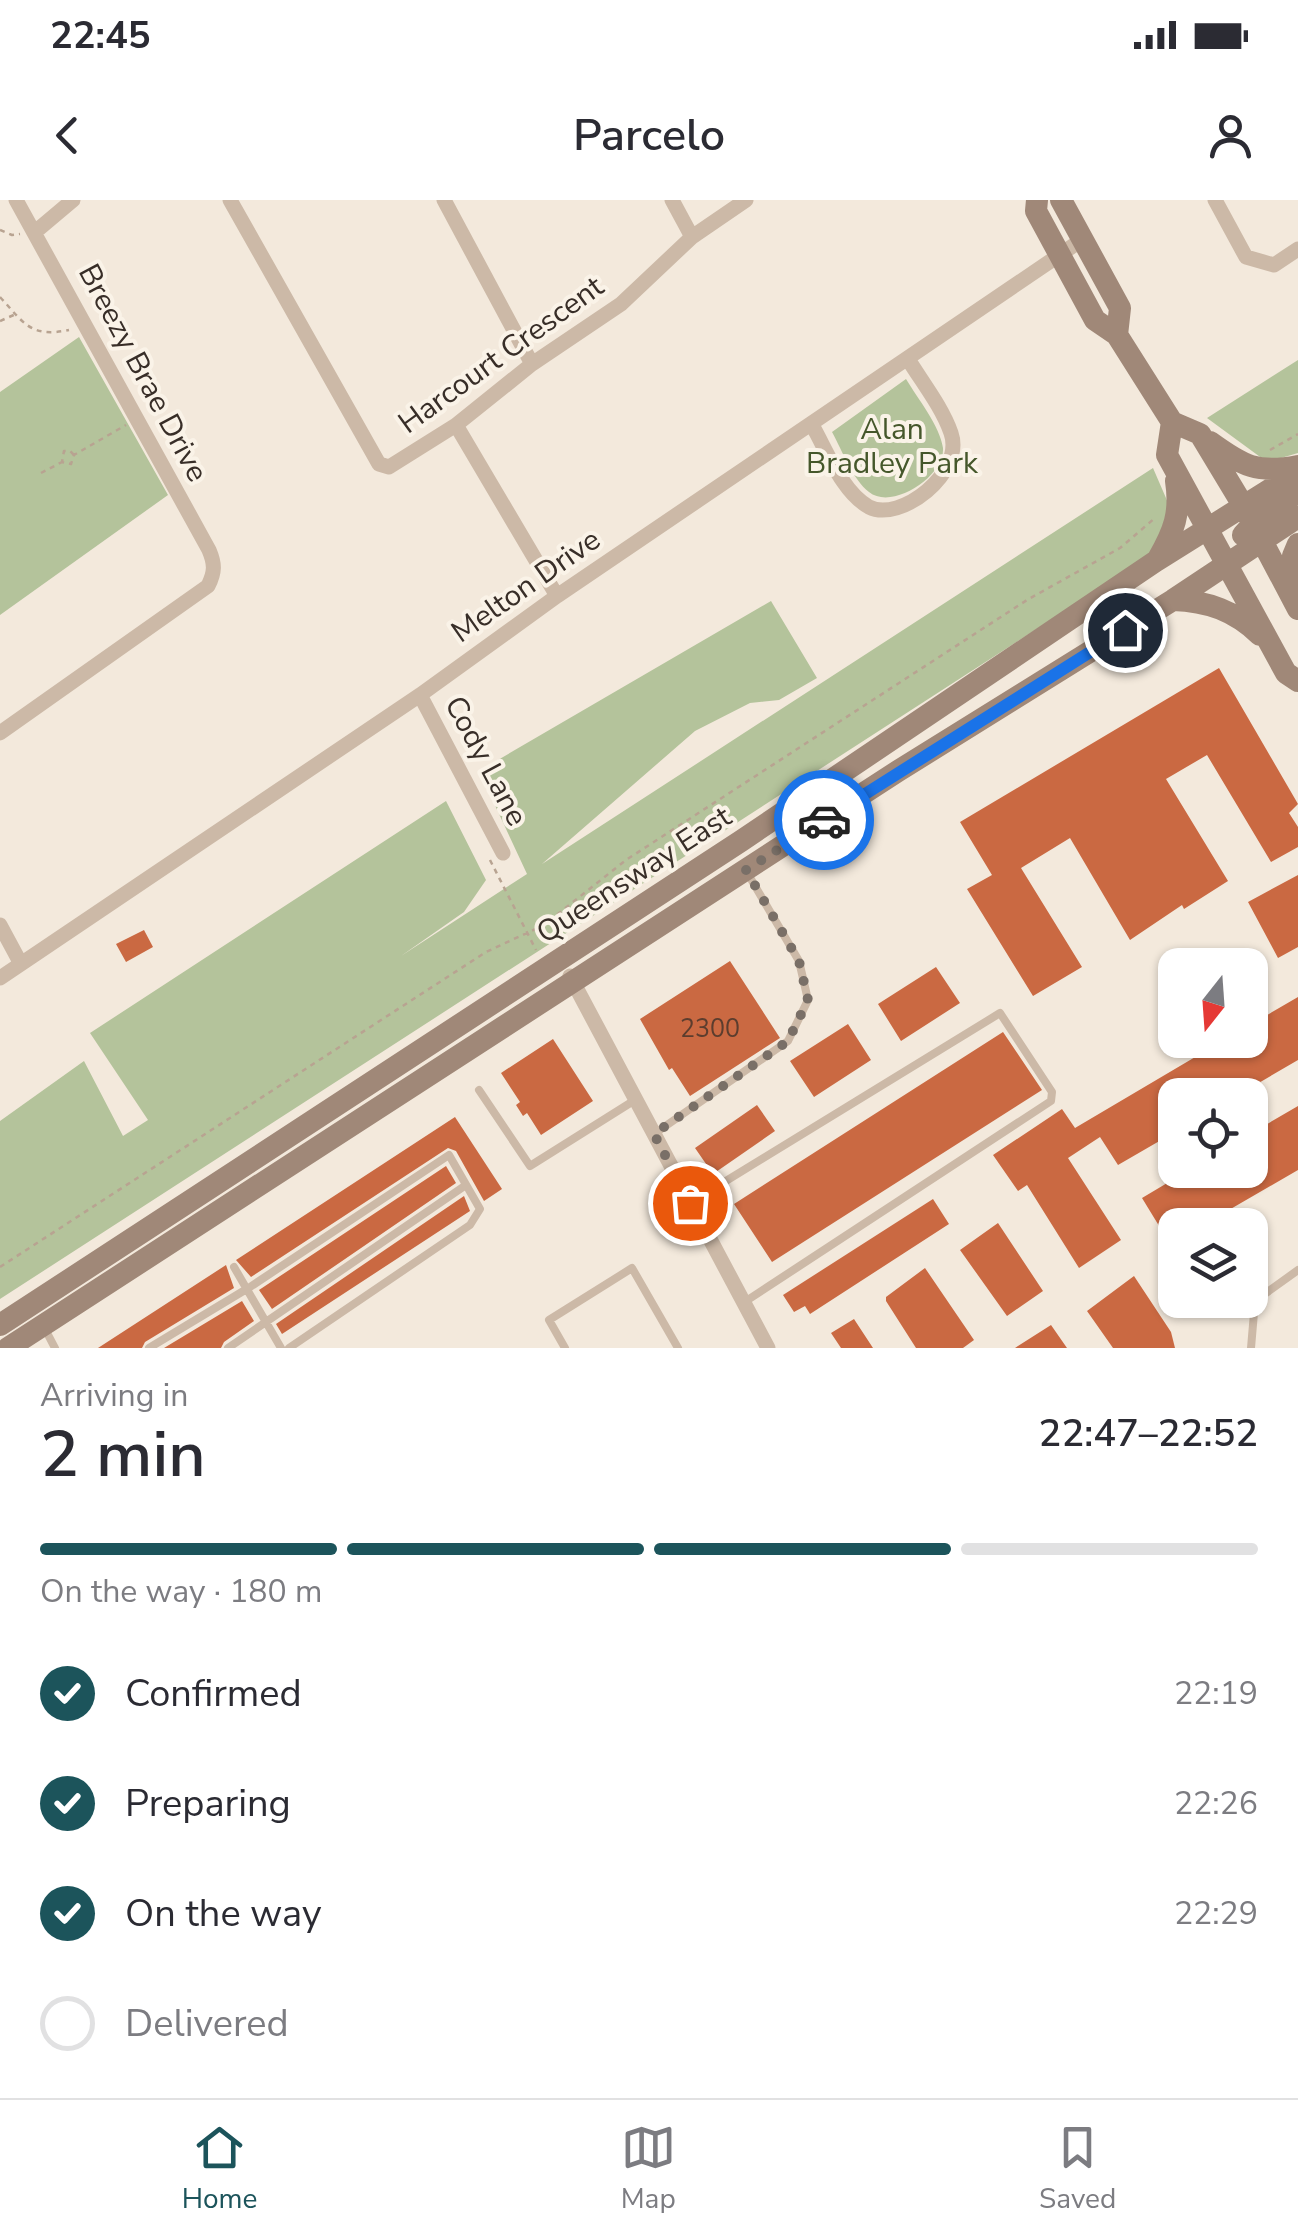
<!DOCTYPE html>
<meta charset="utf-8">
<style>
body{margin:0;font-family:"Nunito Sans",sans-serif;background:#f2f2f3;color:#2b2b33;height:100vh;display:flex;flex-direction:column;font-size:38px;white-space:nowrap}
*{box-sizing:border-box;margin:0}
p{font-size:32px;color:#7c7c81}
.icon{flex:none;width:55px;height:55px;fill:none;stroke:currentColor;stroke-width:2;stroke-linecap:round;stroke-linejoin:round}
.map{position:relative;height:1148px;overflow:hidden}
.sheet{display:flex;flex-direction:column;background:#fff;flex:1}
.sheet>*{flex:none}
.needle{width:65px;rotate:197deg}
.buttons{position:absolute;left:1158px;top:748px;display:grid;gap:20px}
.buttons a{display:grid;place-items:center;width:110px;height:110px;border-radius:20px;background:#fff;box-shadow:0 2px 8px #0004;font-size:50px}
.pin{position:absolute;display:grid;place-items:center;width:85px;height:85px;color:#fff;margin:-42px;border:5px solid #fff;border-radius:50%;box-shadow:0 2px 10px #0007}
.courier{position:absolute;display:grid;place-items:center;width:100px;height:100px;margin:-50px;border:8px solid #1a73e8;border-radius:50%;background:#fff;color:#222;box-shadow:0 2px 12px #0007}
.summary em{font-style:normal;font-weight:600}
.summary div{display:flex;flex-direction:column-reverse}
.summary{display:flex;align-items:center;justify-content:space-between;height:170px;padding:0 40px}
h1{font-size:65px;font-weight:600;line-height:75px}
.bar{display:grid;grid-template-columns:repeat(4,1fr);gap:15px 10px;align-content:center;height:120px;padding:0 40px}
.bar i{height:12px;border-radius:8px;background:#e1e1e2}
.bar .selected{background:#1c545b}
.bar p{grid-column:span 4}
ol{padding:0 40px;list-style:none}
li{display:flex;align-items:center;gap:30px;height:110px}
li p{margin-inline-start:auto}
li .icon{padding:10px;border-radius:50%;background:#1c545b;color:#fff;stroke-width:4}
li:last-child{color:#7c7c81}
li i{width:55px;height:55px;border:5px solid #e1e1e2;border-radius:50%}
.status{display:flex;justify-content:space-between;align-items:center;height:70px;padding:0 50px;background:#fff;direction:ltr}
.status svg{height:28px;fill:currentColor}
header{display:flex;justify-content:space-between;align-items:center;height:130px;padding:0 40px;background:#fff;font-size:45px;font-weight:600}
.tabs{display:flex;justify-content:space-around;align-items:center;height:140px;border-top:2px solid #e1e1e2;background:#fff;font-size:28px;color:#7c7c81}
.tabs a{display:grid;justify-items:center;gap:5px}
.tabs .selected{color:#1c545b}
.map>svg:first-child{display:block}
.green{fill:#b4c39b}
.building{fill:#ca6942}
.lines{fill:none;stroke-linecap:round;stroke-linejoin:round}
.path{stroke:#b8a391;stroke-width:2.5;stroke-dasharray:5 5;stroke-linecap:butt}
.lane{stroke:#ccb9a7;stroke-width:8}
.street{stroke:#ccb9a7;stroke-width:15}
.secondary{stroke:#a08878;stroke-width:22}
.done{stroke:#796f67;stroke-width:10;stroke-dasharray:0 18}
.route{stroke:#1a73e8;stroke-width:12}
.labels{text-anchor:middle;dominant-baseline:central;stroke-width:8;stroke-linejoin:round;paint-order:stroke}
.number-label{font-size:25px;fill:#5c3d2e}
.street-label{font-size:30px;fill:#382e28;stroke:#faf3e8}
.park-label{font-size:30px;fill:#45572b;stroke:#faf3e8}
</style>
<div class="status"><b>22:45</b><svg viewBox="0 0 49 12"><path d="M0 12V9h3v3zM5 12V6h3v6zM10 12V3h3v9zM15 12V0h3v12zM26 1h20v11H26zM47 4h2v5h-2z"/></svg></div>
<header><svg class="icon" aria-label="back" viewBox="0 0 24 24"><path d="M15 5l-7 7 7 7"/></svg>Parcelo<svg class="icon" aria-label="person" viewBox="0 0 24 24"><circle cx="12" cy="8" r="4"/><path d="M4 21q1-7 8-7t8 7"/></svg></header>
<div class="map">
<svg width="1298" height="1148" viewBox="0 0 1298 1148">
<rect width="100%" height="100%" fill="#f3e9dc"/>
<path class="green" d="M79 137 168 295 0 415V192Z
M1298 160V253L1267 262 1207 218Z
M906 179C918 199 940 226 943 248 945 276 892 311 869 292 853 280 842 250 832 232Z
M1153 268 1182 335 0 1099V921L84 861 123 936 148 920 90 833 446 601 486 680 464 712 401 756 527 674 479 571 771 401 817 478 779 500 750 503 695 531 542 664Z"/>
<path class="building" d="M1219 468 1298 604 1289 613 1298 627V647L1271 662 1207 555 1166 579 1228 681 1184 709 1182 705 1130 740 1070 638 1021 668 1082 767 1033 796 967 689 992 675 960 622Z
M1298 675V747L1278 758 1248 702Z
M144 730 153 747 126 762 116 744Z
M730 761 780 838 690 896 672 868 669 870 640 819Z
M936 767 960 803 901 841 878 804Z
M1298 797V860L1238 895H1175V932L1118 965 1100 937 1068 958 1121 1040 1079 1068 1027 985 1018 991 993 955 1062 909 1075 928 1224 840H1250V825Z
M848 824 871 860 814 897 790 861Z
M1003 832 1042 890 772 1062 734 1004Z
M553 839 593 901 541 935 527 913 523 916 516 905 520 902 501 873Z
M757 905 775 931 713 974 695 948Z
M1298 906V970L1203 1025H1175V1052L1142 998 1189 970H1250V934Z
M455 917 502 989 484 1001 456 951 448 948 251 1077 236 1060Z
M446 966 456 983 272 1109 259 1090Z
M464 996 470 1011 282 1134 276 1124Z
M933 999 949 1024 810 1114 805 1106 794 1112 783 1095Z
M998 1023 1043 1091 1007 1116 960 1050Z
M226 1065 234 1088 145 1142 142 1148H98Z
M925 1068 974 1140 963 1148H916L886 1101V1097Z
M1134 1076 1171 1132 1175 1148H1113L1087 1111Z
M242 1101 254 1121 224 1142 221 1148H164Z
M854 1119 873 1148H841L831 1133Z
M1051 1125 1067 1148H1015Z"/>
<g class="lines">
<path class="path" d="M0 30 12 35 20 34
M0 97C24 123 30 138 69 130
M0 121 16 114
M1270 250 1298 234
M74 255 70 251H64L62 262 71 264 74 255 126 225
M41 273 62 262
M490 660 536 750
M0 1067 486 752 544 725 626 660 1027 400 1120 348 1155 318"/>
<path class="lane" d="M479 890 530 966 635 900
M654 934 788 841 808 800 799 761 748 674
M690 1003 1000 813 1052 892 1051 901 743 1103
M234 1067 281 1148
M45 1129 55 1148
M149 1148 250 1087 449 955 480 1009 470 1025 289 1148
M228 1148 466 985
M565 1148 549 1120 632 1068 678 1148
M1251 1148 1255 1101 1298 1070"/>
<path class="street" d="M230 0 379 264 389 267 456 225 532 164 621 104 692 37 746 0
M444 0 532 164
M672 0 692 37
M1215 0 1246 57 1274 65 1298 49
M35 32 73 0
M456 225 557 396
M812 225C827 251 842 292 869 307 900 323 965 273 951 233 942 207 922 182 908 159
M420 495 503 653
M0 533 208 386C215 372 215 364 209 350L16 0
M0 725 21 764
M570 776 768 1148
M0 778 420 495 557 396 1083 39"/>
<path class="secondary" d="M1037 0 1036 11 1095 120 1117 135 1172 222 1200 234 1244 307 1298 409
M1061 0 1120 108 1117 135
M1172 222 1167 255 1286 473 1298 481
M1210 242C1243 266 1257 274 1298 266
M1243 335 1253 324 1298 292
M1298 344 1293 356 1298 394
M1158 359C1174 331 1181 313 1176 281
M1173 400C1208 401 1235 411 1260 435
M0 1125 741 641 1156 361 1298 272
M8 1148 898 571 1173 400 1298 317"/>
</g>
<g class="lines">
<path class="done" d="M690 1003 654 934 788 841 808 800 799 761 746 670 824 620"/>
<path class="route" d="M824 620 1125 430"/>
</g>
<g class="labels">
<g class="number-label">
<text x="710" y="829">2300</text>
</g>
<g class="street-label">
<text transform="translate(501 155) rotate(-36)">Harcourt Crescent</text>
<text transform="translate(143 173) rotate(62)">Breezy Brae Drive</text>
<text transform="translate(526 386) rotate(-35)">Melton Drive</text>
<text transform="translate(486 561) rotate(62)">Cody Lane</text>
<text transform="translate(634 675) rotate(-33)">Queensway East</text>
</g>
<g class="park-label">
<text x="892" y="229">Alan<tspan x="892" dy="34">Bradley Park</tspan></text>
</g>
</g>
</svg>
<div class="buttons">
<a><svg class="needle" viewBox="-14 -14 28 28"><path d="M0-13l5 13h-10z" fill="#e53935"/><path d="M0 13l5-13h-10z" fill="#7c7c81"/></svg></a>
<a><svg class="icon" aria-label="locate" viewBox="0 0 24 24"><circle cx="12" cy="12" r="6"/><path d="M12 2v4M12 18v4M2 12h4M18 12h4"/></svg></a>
<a><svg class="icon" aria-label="layers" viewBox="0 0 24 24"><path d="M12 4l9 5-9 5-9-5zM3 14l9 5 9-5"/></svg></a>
</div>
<div class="pin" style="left:690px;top:1003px;background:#ea580c"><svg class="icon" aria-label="bag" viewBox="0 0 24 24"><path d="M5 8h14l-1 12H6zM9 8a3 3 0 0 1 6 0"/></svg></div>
<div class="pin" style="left:1125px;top:430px;background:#1f2937"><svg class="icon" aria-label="home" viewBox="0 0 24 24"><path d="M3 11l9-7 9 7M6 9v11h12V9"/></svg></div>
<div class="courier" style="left:824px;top:620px"><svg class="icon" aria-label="car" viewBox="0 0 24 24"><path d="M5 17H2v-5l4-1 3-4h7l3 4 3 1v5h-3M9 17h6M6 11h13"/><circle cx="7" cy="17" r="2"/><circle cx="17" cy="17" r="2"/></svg></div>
</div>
<section class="sheet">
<div class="summary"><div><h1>2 min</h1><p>Arriving in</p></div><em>22:47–22:52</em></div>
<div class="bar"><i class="selected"></i><i class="selected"></i><i class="selected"></i><i></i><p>On the way · 180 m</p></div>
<ol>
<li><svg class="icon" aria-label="check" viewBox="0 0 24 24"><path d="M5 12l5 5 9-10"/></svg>Confirmed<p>22:19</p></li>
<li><svg class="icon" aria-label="check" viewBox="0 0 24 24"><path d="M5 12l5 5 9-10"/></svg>Preparing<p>22:26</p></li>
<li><svg class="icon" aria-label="check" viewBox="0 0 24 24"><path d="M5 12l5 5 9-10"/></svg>On the way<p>22:29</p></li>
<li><i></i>Delivered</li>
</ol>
</section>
<nav class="tabs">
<a class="selected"><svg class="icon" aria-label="home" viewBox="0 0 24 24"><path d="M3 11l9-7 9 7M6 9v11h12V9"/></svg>Home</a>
<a><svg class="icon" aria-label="map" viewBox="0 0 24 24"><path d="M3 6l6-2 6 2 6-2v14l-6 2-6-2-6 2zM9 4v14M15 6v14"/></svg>Map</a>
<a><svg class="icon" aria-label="saved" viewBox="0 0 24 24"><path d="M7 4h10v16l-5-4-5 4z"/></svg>Saved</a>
</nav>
